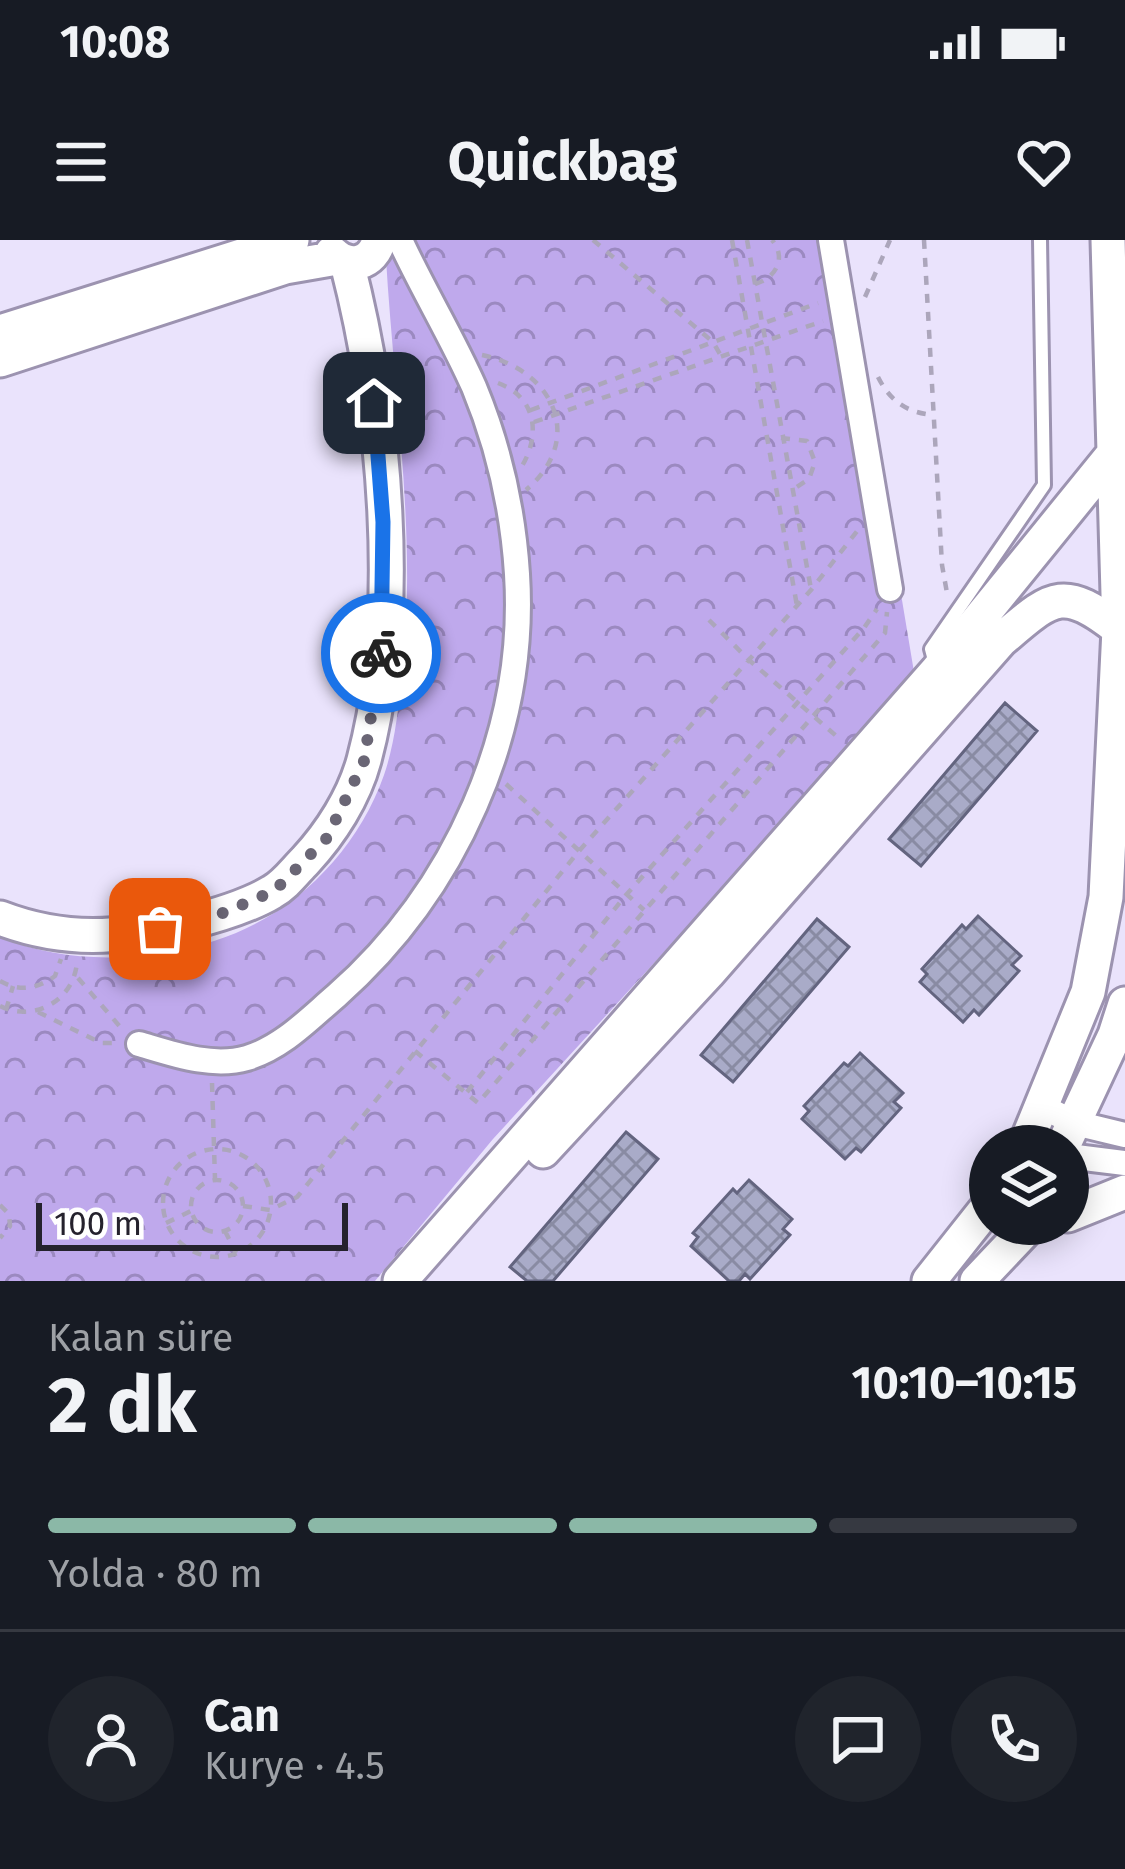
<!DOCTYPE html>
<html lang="tr">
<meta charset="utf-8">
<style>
body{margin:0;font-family:"Fira Sans",sans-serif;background:#20242c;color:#f1f3f6;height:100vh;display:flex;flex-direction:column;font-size:45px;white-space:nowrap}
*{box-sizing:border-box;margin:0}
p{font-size:39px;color:#9ea1a6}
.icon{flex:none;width:66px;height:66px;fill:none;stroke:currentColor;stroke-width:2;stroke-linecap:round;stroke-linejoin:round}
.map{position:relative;height:1041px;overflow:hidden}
.drawer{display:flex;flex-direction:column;background:#171b24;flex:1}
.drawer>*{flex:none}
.fabs{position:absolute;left:969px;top:885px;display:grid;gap:24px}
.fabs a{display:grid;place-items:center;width:120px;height:120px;border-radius:50%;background:#171b24;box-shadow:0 6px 30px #0003;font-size:60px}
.scale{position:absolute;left:36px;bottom:30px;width:312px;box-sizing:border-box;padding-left:12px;border:6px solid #25222d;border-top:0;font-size:33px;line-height:42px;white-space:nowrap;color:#25222d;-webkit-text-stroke:9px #fff;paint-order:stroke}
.pin{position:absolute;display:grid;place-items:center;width:102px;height:102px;color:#fff;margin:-51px;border-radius:24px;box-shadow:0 6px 18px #0006}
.courier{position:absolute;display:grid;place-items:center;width:120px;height:120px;margin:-60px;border:9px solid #1a73e8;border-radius:50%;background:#fff;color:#222;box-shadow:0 3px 15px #0007}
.head em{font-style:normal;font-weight:700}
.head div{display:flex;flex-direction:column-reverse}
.head{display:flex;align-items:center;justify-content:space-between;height:204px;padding:0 48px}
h1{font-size:78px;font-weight:700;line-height:90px}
.bar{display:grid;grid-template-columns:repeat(4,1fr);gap:18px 12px;align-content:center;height:144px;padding:0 48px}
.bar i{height:15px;border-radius:9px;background:#363941}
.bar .current{background:#8bb8a7}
.bar p{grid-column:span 4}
.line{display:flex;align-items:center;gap:30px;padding:0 48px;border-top:3px solid #363941}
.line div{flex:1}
.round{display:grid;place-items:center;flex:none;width:126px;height:126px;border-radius:63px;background:#20242c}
.status{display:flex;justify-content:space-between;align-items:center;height:84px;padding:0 60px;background:#171b24;direction:ltr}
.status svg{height:33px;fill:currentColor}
header{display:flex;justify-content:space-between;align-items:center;height:156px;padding:0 48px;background:#171b24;font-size:54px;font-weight:700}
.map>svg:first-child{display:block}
.park{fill:url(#park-crowns)}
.building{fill:url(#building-cross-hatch);stroke:#63647f;stroke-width:3}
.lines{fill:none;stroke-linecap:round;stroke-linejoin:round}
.lane-casing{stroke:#9c93b0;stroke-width:18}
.street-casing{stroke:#9c93b0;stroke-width:30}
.secondary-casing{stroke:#9c93b0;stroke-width:39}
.path{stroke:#aca6bb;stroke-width:4.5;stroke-dasharray:9 9;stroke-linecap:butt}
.lane{stroke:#fff;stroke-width:12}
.street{stroke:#fff;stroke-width:24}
.secondary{stroke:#fff;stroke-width:33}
.done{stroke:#6a6675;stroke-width:12;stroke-dasharray:0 21.6}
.route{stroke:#1a73e8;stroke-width:15}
</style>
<div class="status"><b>10:08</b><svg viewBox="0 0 49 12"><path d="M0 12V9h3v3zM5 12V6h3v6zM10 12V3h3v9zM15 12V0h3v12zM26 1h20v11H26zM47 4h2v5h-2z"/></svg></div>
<header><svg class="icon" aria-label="menu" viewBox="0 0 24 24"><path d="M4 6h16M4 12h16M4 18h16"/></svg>Quickbag<svg class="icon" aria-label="heart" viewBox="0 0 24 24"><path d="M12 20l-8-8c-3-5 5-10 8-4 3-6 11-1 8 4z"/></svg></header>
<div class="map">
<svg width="1125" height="1041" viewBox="0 0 1125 1041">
<defs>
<pattern id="park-crowns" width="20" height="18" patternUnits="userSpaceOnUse" patternTransform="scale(3)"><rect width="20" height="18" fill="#bfa9ec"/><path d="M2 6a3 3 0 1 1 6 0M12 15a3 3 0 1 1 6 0" fill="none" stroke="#9b89c0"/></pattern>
<pattern id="building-cross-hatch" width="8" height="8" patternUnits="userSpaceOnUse" patternTransform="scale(3)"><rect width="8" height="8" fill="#a9abc8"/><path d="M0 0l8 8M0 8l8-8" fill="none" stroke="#898ba3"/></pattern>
</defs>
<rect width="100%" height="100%" fill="#eae3fc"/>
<path class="park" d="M385 0H842L915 438 493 899 375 1041H0V697C68 725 145 722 214 701 292 677 357 612 384 535 395 503 398 470 402 437 418 292 392 145 385 0Z"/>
<path class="building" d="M1005 463 1037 491 921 626 889 599Z
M978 676 1021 716 1012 725 1019 731 979 775 974 770 963 782 920 742 927 734 922 729 962 685 966 689Z
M817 679 849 707 733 842 701 815Z
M860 813 903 853 894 862 901 868 861 912 856 908 845 919 802 879 809 871 804 866 844 823 848 826Z
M626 892 658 919 553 1041H527L510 1027Z
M749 940 792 979 783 989 790 995 750 1039 745 1034 739 1041H729L691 1006 698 997 693 993 733 949 737 953Z"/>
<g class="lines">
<defs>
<path id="lane" d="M935 424 931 409 1044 245 1040 0"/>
<path id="street" d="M831 0 890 349
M139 804C173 814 212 828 247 818 283 807 309 779 336 756 455 651 527 493 517 334 513 271 498 205 474 147 452 97 423 50 400 0
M1043 867 1075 883 1125 895
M1068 916 1125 923"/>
<path id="secondary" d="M332 13C349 30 373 24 379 0
M0 92 292 0
M0 120 285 27 337 18
M0 678C65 703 120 698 187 683 215 676 247 667 272 652 285 645 295 631 305 621 331 593 354 557 364 520 404 371 385 170 347 23
M1025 906 1088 752 1106 657 1119 389 1108 0
M1063 906 1115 795 1125 764
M543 911 708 733 1000 401C1051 358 1061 343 1119 389
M1068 975 1125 952
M400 1041 937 431 1115 212
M929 1041 990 964
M977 1041 1031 984"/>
</defs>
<use href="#lane" class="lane-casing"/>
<use href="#street" class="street-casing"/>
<use href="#secondary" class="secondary-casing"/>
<path class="path" d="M593 0 713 102 721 116
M732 0 797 366
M747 0 811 349
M924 0 942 325 947 353
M755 44C776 38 787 18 772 0
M865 57 890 0
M482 115C552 129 587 198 526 250
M878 137C890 161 907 173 934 175
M498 143C536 157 541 194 522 226
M531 170 818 63
M534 182 823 81
M781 198 807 201 815 222 809 239 792 250
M709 380 749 420 842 501
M506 544 644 670
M78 738 122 789
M0 741C20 752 37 749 55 736L61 719
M0 766C34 783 75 760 77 721
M6 770 13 746
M38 772 101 803H115
M415 811 478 863 885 393 887 372
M212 843 215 939
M467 852 626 655 864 388 877 369
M163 963a54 54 0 1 1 108 0a54 54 0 1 1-108 0Z
M191 966a26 26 0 1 1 52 0a26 26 0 1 1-52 0Z
M0 965 9 974 10 986 0 998
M243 966 270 970 297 957 579 611 811 350 858 290
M166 983 191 971
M225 991 236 1013"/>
<use href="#lane" class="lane"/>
<use href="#street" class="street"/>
<use href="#secondary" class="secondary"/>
</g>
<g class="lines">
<path class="done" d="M160 689 216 676 274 651 327 598 364 521 381 413"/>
<path class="route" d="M374 163 383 282 381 413"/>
</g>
</svg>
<div class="fabs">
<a><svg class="icon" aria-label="layers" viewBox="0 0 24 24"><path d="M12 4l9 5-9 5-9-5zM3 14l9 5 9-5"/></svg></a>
</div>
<div class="scale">100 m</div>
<div class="pin" style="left:160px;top:689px;background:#ea580c"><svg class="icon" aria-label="bag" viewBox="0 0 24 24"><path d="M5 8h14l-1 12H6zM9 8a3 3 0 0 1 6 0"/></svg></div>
<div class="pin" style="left:374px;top:163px;background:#1f2937"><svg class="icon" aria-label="home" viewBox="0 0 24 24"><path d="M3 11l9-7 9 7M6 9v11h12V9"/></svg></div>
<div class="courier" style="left:381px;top:413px"><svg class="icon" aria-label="bike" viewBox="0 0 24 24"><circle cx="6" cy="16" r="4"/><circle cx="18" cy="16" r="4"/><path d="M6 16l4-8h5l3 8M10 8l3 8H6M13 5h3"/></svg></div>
</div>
<section class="drawer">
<div class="head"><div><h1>2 dk</h1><p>Kalan süre</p></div><em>10:10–10:15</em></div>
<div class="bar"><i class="current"></i><i class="current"></i><i class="current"></i><i></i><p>Yolda · 80 m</p></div>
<div class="line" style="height:216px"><a class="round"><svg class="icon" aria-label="person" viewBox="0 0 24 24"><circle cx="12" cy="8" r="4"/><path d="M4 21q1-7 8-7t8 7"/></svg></a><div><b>Can</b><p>Kurye · 4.5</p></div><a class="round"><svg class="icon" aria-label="chat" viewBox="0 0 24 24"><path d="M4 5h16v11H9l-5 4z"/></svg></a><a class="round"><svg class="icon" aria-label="phone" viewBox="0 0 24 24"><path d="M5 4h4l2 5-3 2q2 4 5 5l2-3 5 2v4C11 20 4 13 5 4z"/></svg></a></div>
</section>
